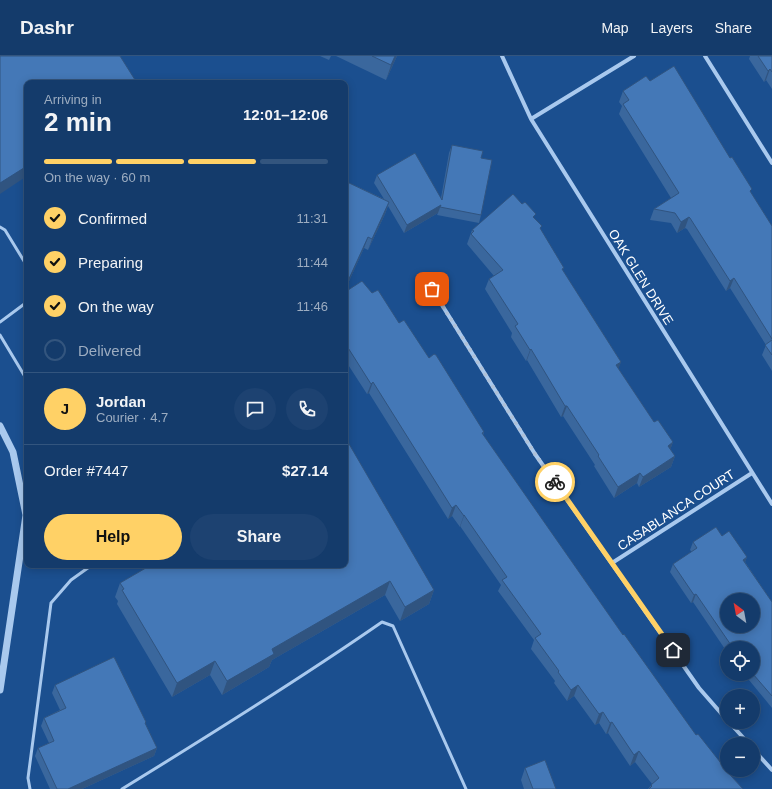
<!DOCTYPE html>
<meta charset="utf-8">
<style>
body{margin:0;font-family:Arial,sans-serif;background:#1d4271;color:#f1f3f6;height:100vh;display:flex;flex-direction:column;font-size:15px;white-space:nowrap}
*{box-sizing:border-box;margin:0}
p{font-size:13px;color:#9dadc1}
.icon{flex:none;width:22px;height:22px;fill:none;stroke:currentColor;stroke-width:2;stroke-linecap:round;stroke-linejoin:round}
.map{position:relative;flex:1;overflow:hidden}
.details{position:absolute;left:24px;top:24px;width:324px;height:488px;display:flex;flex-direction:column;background:#143b6b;border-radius:8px;box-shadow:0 2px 10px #0003,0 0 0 1px #33557e}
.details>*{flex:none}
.needle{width:26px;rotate:328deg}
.controls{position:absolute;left:720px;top:537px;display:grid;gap:8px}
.controls a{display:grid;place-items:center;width:40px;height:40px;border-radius:50%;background:#143b6b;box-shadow:0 2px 10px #0003,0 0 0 1px #33557e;font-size:20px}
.pin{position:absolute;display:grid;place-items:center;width:34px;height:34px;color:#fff;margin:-17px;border-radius:8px;box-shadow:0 2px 6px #0006}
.courier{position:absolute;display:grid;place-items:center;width:40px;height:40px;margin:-20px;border:3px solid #ffd166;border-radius:50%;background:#fff;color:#222;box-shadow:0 1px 5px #0007}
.headline em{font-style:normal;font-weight:800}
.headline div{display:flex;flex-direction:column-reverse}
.headline{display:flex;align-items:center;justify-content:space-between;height:68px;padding:0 20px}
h1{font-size:26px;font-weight:800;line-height:30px}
.bar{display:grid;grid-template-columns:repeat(4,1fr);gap:6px 4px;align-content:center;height:48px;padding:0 20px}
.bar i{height:5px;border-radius:3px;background:#33557e}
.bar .selected{background:#ffd166}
.bar p{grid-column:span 4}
.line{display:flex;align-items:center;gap:10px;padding:0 20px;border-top:1px solid #33557e}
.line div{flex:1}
.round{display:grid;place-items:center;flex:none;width:42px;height:42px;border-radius:21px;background:#1d4271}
ol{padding:0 20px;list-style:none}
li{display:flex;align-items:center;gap:12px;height:44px}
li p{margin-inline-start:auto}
li .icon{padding:4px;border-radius:50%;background:#ffd166;color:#111;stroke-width:4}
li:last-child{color:#9dadc1}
li i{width:22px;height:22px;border:2px solid #33557e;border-radius:50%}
.primary-button{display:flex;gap:8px;margin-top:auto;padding:8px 20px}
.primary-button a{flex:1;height:46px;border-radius:24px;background:#ffd166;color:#111;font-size:16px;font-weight:800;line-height:46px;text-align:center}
.primary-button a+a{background:#1d4271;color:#f1f3f6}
header{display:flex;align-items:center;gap:24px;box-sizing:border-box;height:56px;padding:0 20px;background:#143b6b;border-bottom:1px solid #33557e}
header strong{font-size:19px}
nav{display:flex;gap:22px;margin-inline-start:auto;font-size:14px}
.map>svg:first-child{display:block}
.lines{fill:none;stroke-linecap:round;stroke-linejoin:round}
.service{stroke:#a9c9ee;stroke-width:3}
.minor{stroke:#a9c9ee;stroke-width:4}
.tertiary{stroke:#a9c9ee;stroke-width:7}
.wall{fill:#3a679d}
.shaded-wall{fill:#305480}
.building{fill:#4478b7;stroke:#305480;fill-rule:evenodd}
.done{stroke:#afc1d8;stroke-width:4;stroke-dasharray:0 7.2}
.route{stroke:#ffd166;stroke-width:5}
.labels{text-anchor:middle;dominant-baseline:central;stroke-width:3.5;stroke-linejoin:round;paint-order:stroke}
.street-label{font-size:13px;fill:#fff;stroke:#1b4f8f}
</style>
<header>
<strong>Dashr</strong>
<nav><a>Map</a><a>Layers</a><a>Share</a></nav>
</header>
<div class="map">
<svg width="772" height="733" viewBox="0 0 772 733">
<rect width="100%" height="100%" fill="#1b4f8f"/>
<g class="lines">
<path class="service" d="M0 171 5 174 27 210
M0 266 27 246
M0 279 27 324
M30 733 28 722 51 547 71 524 92 509
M122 733C210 679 297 625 382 566L393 570 466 733"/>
<path class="minor" d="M502 0 531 63 772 448
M705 0 772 107
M531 63 634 0
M432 233 535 398 699 632 727 664
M612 507 752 417
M729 666 749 688
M753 693 772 714"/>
<path class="tertiary" d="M0 370 13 396 26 459 0 634"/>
</g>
<path class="wall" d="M320 0H331L329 4Z
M336 0H397L386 24Z
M750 0H772V33L766 24 764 26 749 3Z
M650 25 751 137 772 170V315L762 299 766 289 730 232 726 235 687 173 685 172 677 177 671 167 650 164 654 153 671 142 619 58 622 50 619 46 623 35Z
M452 89 481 102V159L479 167 437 159 438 157 404 177 388 150 385 158 368 194 364 192 345 234V125L384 143 374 127 377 119 441 142 449 97Z
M534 162 563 215 621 306 618 312 654 366 673 386 670 394 675 400 671 411 639 431 637 427 614 442 594 410 595 409 563 360 561 361 527 304 526 305 511 281 512 277 485 233 489 223 494 220 467 188 472 174Z
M345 236 372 237 399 267 429 302 484 376 483 379 623 579 696 679 743 733H648L652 728 635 706 630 710 608 677 606 678 599 667 595 669 574 640 567 645 554 627 555 625 531 593 534 584 498 535 501 529 460 470V471L452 460 448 463 369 337 367 338 345 304Z
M722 480 747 501 745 506 772 546V652L744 618H753V592H727V596L693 546 691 547 670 516 673 508 692 496 690 494 693 486Z
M143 509H345L434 534 429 548 400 565 385 539 272 604 269 611 222 639 210 619 172 641 117 548 118 545 115 541 120 527 145 513Z
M55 629 146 666 145 668 157 692 154 700 82 733H50L35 700 38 692 49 687 41 670 44 662 60 654 52 637Z
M525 712 556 733H524L521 724Z"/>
<path class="shaded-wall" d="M395 0H397L386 24 391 9Z
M770 13 766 24 764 26 768 15Z
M27 110V120L0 138V127Z
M389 146 385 158 368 194 372 183Z
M441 149 438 157 404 177 407 169Z
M689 161 685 172 677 177 681 166Z
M368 181 364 192 345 234 348 225Z
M734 222 730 232 726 235 730 225Z
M531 293 527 304 526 305 530 294Z
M621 306 617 317 616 309Z
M373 326 369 337 367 338 371 328Z
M565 350H567L563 360 561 361Z
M673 386 669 397 668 390Z
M675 400 671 411 639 431 643 421Z
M640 417 637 427 614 442 618 431Z
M456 449 452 460 448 463 452 452Z
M464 459 460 470V471L464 460Z
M747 501 744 509 743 504Z
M390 525 385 539 272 604 269 611 222 639 227 625 272 593Z
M434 534 429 548 400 565 405 551Z
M696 538 693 546 691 547 694 539Z
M215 605 210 619 172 641 177 627Z
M578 629 574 640 567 645 571 634Z
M603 656 599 667 595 669 599 658Z
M612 666 608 677 606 678 610 667Z
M157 692 154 700 82 733H68Z
M639 695 635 706 630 710 634 699Z"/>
<path class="building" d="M0 0H120L137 27H27V110L0 127Z
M372 0H395L391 9Z
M758 0H772V16L770 13 768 15Z
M674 10 730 102 732 101 752 133 750 135 772 170V283L734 222 730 225 690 162 689 161 681 166 675 157 654 153 679 137 623 48 629 44 623 35 646 20 650 25Z
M452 89 483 95 481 102 492 104 481 159 440 151 441 149 407 169 377 119 415 97 442 144Z
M345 125 389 146 372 183 368 181 348 225 345 224Z
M513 138 522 148 525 146 536 158 533 161 542 170 540 172 564 212 562 213 621 306 616 309 654 366 658 364 673 386 668 390 675 400 643 421 640 417 618 431 598 400 599 399 567 350H565L531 293 530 294 515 270 518 268 489 223 503 214 471 178 474 175 472 174Z
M362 225 372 237 378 234 399 267 404 264 429 302 434 298 436 299 484 376 482 377 623 579 624 578 696 679 698 678 732 721 743 733H649L652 730 651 729 659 722 639 695 634 699 612 666 610 667 603 656 599 658 578 629 571 634 558 616 559 615 535 582 541 578 502 524 507 521 464 459V460L456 449 452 452 373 326 371 328 345 287V236Z
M772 284V299L765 289Z
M345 381 434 534 405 551 390 525 272 593 274 598 227 625 215 605 177 627 122 534 124 533 120 527 151 509H345Z
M716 471 722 480 729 475 747 501 743 504 772 546V640L753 618V592H733L696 538 694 539 673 508 697 492 693 486ZM727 544H753V570H727Z
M114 601 146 666 145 667 157 692 68 733H57L38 692 54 685 44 662 66 652 55 629Z
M545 704 556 733H533L525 712Z"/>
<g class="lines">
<path class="done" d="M432 233 535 398 555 426"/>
<path class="route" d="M555 426 673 594"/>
</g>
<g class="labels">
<g class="street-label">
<text transform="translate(641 221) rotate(58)">OAK GLEN DRIVE</text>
<text transform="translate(676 454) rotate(-33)">CASABLANCA COURT</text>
</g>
</g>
</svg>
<div class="controls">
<a><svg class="needle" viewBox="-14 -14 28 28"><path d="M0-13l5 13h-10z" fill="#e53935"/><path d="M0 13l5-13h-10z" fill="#9dadc1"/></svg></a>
<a><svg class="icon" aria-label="locate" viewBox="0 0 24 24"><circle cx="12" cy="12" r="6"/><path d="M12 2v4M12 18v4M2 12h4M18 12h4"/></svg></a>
<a>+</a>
<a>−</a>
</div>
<div class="pin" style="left:432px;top:233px;background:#ea580c"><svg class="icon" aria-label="bag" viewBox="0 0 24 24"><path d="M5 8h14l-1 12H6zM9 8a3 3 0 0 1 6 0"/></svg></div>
<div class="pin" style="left:673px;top:594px;background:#1f2937"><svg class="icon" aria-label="home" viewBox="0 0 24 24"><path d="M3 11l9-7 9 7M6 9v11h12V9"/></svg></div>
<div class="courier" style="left:555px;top:426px"><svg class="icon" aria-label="bike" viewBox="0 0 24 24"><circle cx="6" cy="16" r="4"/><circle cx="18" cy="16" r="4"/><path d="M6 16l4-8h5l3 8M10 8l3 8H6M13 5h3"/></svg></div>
<section class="details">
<div class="headline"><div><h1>2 min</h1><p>Arriving in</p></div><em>12:01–12:06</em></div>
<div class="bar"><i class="selected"></i><i class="selected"></i><i class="selected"></i><i></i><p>On the way · 60 m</p></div>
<ol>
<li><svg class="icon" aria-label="check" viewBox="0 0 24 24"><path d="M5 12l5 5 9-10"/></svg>Confirmed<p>11:31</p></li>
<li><svg class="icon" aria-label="check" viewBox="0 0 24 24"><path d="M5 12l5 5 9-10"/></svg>Preparing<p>11:44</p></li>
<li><svg class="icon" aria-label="check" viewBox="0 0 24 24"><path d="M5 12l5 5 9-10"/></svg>On the way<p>11:46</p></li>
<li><i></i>Delivered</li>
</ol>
<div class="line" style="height:72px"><b class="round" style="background:#ffd166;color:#111">J</b><div><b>Jordan</b><p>Courier · 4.7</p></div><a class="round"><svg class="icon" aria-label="chat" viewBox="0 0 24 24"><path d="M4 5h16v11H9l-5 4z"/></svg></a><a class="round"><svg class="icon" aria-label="phone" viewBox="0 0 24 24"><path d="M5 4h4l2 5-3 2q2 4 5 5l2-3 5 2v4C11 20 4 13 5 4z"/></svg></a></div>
<div class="line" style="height:52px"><div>Order #7447</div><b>$27.14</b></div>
<div class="primary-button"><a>Help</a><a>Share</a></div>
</section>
</div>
